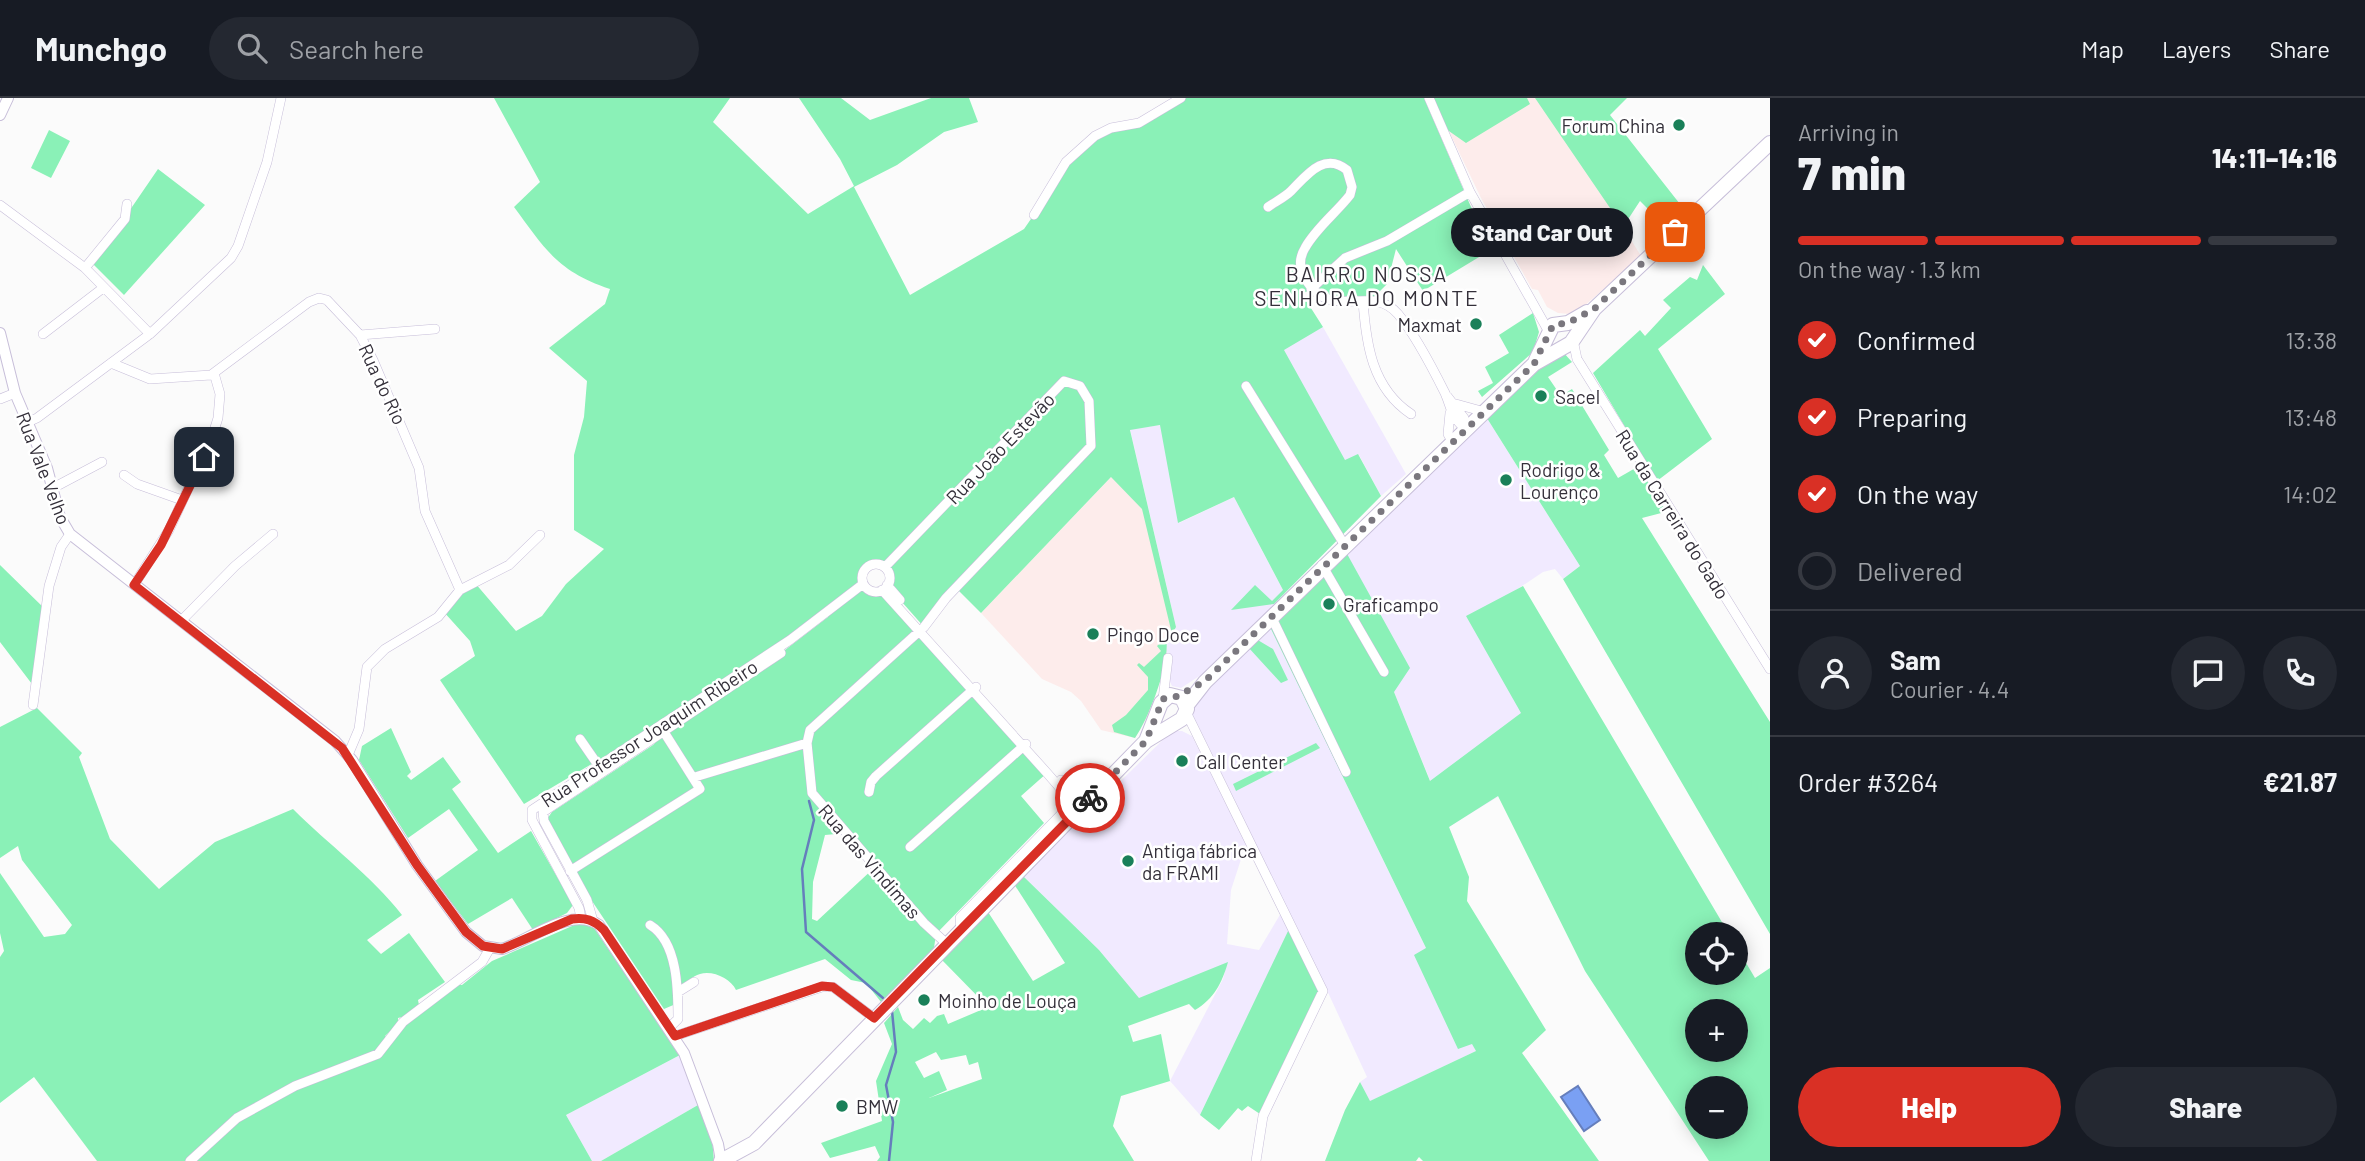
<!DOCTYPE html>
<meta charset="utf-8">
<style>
body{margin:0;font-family:Barlow,sans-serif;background:#242831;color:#f1f3f6;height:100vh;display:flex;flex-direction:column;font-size:26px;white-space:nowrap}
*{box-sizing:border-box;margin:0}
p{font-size:23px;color:#9ea1a6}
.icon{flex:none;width:38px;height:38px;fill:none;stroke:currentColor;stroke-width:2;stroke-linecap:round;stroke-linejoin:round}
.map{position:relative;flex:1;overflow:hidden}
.details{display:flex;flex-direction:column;background:#171b24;width:595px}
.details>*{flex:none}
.tools{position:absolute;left:1685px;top:824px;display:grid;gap:14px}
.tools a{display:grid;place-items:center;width:63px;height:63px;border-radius:50%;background:#171b24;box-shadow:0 4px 18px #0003;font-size:35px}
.pin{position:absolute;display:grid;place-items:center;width:60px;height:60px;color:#fff;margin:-30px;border-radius:14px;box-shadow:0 4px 10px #0006}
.courier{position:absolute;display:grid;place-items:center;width:70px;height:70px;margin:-35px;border:5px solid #d93025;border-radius:50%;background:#fff;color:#222;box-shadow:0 2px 9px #0007}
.bubble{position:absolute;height:49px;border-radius:24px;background:#171b24;box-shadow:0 4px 18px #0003;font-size:23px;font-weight:800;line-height:49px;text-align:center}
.overview em{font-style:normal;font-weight:800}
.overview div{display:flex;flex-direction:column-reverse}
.overview{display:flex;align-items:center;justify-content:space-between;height:119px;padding:0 28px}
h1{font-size:46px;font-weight:800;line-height:52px}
.bar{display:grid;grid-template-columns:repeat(4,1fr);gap:10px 7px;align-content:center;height:84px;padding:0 28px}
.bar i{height:9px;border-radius:5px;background:#363941}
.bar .active{background:#d93025}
.bar p{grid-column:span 4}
.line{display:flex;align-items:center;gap:18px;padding:0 28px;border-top:2px solid #363941}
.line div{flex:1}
.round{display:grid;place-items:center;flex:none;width:74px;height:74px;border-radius:37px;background:#242831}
ol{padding:0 28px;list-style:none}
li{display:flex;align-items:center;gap:21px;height:77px}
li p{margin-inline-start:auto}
li .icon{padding:7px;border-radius:50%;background:#d93025;color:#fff;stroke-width:4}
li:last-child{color:#9ea1a6}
li i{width:38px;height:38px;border:4px solid #363941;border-radius:50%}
.cta{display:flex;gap:14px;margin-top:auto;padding:14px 28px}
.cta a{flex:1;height:80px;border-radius:42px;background:#d93025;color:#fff;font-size:28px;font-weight:800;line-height:80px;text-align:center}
.cta a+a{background:#242831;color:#f1f3f6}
header{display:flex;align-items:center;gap:42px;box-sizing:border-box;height:98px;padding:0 35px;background:#171b24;border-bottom:2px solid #363941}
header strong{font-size:33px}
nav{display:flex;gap:38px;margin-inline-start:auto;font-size:24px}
.search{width:490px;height:63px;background:#242831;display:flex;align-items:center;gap:18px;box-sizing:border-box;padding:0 24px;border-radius:38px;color:#9ea1a6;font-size:26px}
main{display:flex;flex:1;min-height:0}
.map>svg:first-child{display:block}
.commercial{fill:#fdeceb}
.built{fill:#f1eaff}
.green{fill:#8af1b7;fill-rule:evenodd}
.water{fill:#7aa0f3;stroke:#657ebc;stroke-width:2}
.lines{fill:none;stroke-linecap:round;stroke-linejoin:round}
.stream{stroke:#657ebc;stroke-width:2.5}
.minor-casing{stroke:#c7bed9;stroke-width:10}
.tertiary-casing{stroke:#c7bed9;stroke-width:12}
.primary-casing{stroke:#c7bed9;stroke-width:16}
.minor{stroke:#fff;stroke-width:9}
.tertiary{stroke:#fff;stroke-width:10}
.primary{stroke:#fff;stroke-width:14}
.done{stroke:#7a777e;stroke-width:7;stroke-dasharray:0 12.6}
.route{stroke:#d93025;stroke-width:9}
.poi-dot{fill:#1a8059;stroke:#fff;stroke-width:2.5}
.labels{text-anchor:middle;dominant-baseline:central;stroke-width:5;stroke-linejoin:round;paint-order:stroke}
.poi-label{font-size:19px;fill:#34303a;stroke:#fff;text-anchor:start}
.street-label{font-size:19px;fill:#34303a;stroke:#fff}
.neighbourhood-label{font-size:21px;letter-spacing:2px;fill:#34303a;stroke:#fff}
</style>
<header>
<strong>Munchgo</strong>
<div class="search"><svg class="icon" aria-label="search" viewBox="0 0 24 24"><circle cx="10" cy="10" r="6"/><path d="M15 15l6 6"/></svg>Search here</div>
<nav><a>Map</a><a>Layers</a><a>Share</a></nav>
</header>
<main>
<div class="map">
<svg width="1770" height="1063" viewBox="0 0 1770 1063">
<rect width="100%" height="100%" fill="#fbfbfb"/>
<path class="commercial" d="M1433 0H1535L1589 74 1641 158 1582 210 1570 216 1558 215 1547 209 1538 192 1532 191 1481 100Z
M1134 355 1176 529 1171 553 1162 567 1152 611 1135 640 1101 632 1081 603 1071 594 1042 581 981 515Z"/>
<path class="built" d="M1323 229 1406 376 1381 398 1359 357 1345 363 1283 251Z
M1485 317 1580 468 1563 481 1555 471 1543 474 1510 496 1480 541 1549 660 1525 682 1449 729 1394 594 1346 454Z
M1161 327 1179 425 1234 399 1285 496 1201 577 1181 590 1172 588 1168 580 1166 539 1176 529 1130 331Z
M1269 527 1476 953 1369 1004 1360 984 1367 979 1325 888 1192 615 1194 608Z
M1172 633H1182L1192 638 1246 746 1231 792 1227 846 1259 852 1281 815 1290 831 1200 1017 1170 983 1223 881 1227 865 1139 901 1099 852 1023 778Z
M680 957 698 1007 601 1063H592L566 1017Z"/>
<path class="green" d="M494 0H730L713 24 808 116 854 88 840 61 799 0H841L870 22 931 0H969L978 24 944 34 897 67 854 89 910 197 1024 131 1081 49 1111 30 1139 25 1178 0H1424L1471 109 1494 150 1423 193 1396 151 1387 186 1373 200 1334 204 1311 191 1302 196 1323 229 1284 252 1345 362 1358 356 1381 398 1274 506 1231 512 1255 487 1272 503 1283 492 1234 399 1178 425 1160 327 1130 332 1176 529 1172 536 1142 411 1111 379 981 515 956 490 924 529 887 487 889 477 885 469 874 466 866 469 862 480 867 490 882 492 1047 675 1021 698 1044 725 936 836 934 850 881 904 866 885 851 882 825 861 736 892C731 881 713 872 700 876 692 878 688 885 679 887L678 905 664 911 592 803 547 721 552 714 653 647 671 629 772 562 828 519 825 516 678 615 524 706 440 582 475 558 470 543 443 513 475 485 516 533 542 518 566 486 604 451 574 432V357L584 319 587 283 549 250 605 206 610 191C557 173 546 152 514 109L540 84ZM821 709 875 769 817 823 812 821 813 784 825 737 836 736 820 716Z
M1433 0H1527L1530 6 1466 45 1446 31Z
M1535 0H1627L1610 17 1687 115 1669 132 1640 103 1623 129Z
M49 32 70 43 51 80 31 70Z
M158 71 205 107 124 197 93 166Z
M1703 167 1725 196 1658 251 1712 341 1657 383 1593 275 1640 232 1645 238 1671 210 1663 202 1690 179 1697 182Z
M1533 215 1539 234 1533 254 1482 299 1478 293 1493 285 1485 269 1509 255 1499 237Z
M1563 254 1572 264 1548 279 1561 298 1572 291 1609 352 1604 357 1618 380 1639 368 1669 413 1642 420 1770 624V836L1563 481 1580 468 1485 317 1525 279Z
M1346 454 1410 570 1394 594 1430 683 1521 615 1466 518 1523 488 1729 836H1698V875H1736V848L1755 880 1770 870V1063H1709L1585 873 1498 698 1449 729 1469 779 1467 803 1546 932 1522 955 1599 1063H1423L1419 1059 1416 1063H1325L1345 1012 1360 984 1370 1003 1476 953 1472 946 1458 951 1414 857 1426 850 1269 527ZM1698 914H1736V952H1698ZM1698 990H1736V1029H1698Z
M0 467 46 512 35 590 0 544Z
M1166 540C1171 563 1149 620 1135 640L1114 634 1112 627 1126 617 1148 592V579L1137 567 1139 565 1144 569 1161 553 1157 548Z
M1256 541 1273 551 1288 582 1281 585 1248 549Z
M37 610 82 655 79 659 110 741 159 791 215 744 293 711C329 747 371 777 402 817L367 842 381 856 409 835 445 884 418 902 419 907 406 918 398 920V926L385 938 389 941 403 924 455 886 462 887 492 863 579 825 594 830 680 957 566 1017 592 1063H97L34 979 0 1005V859L4 853 0 835V775L44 839 65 836 72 827 22 762 18 748 0 760V629Z
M391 630 411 674 407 678 411 682 443 659 461 684 452 691 498 755 531 733 573 807 567 815 533 832 512 800 468 826 435 783 478 752 449 711 408 740 359 662 362 648Z
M1316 645 1320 650 1236 693 1233 686Z
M1023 778 1099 852 1139 900 1228 864C1222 885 1214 901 1195 912L1189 906 1128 928 1133 944 1161 936 1170 983 1121 998 1113 1028 1134 1063H877L880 1059 875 1048 830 1060 821 1045 882 1023 876 983 892 946 884 925 898 909 903 922 913 931 924 920 930 925 937 918 944 916 948 926 988 909 942 862 988 814 1033 883 1065 865 1014 786ZM936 954 941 962 966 957 969 967 978 964 982 981 929 1000 947 992 939 973 924 980 915 964Z
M1289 831 1323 893 1263 1018 1248 1008 1242 1013 1238 1010 1219 1032 1200 1017Z
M698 1007 712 1039 714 1063H601Z"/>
<path class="water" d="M1578 988 1600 1022 1584 1033 1561 999Z"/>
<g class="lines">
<path class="stream" d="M809 703 814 722 802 771 806 834 883 900
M889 1063 893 1024 886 987 896 954 892 913"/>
<defs>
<path id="minor" d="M1429 0 1470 94 1549 234
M0 107 85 170 150 236
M1268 109C1275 104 1285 99 1291 93 1306 78 1324 53 1347 72L1352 89 1350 97C1336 115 1316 130 1305 150 1299 160 1299 170 1305 180 1331 226 1370 184 1398 216 1414 235 1434 273 1445 295 1452 311 1451 320 1466 331
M1034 117 1066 64 1095 38 1111 30 1139 25 1181 0
M85 170 125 121 127 106
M1311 191 1345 160 1387 143 1470 94
M1363 203C1366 246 1372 290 1411 316
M43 236 103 190
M360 237 435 231
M1573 242 1577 261 1770 571
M111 265 150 281 211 277 309 204 319 200 327 202 360 237 373 262 419 370 425 413 460 492
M1246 288 1344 446
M1447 298 1464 320 1466 331
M0 301 15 295
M1456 306 1485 314
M1450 315 1448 336 1452 343
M28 324 37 320 150 236 231 160 238 148 267 64 281 0
M124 377 137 386 182 402
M53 390 102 364
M862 480a14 14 0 1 1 28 0a14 14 0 1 1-28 0Z
M1322 467 1384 574
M885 469 1064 283 1080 288 1089 303 1091 348 946 500 924 529 810 632 807 645 812 695 924 825 947 846
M134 487 169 432 212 339 218 320 220 296 214 275
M887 487 900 502
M882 492 1047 675 1067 698 1069 708
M1271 518 1346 674
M181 523 235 468 273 436
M1163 601 1168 560
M33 607 49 488 61 449 70 436
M1186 614 1323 893 1263 1018 1256 1063
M580 641 598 667
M348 657 359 631 367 569 385 551 438 519 460 492 509 467 540 437
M695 679 807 645
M1061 682 1080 697
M869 694 871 684 876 678 976 589
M910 749 1026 646
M570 773 700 691 664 634
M581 820 579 810 532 722V712L790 542 863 486
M593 823 587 802 544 723 543 714 781 555
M650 827C678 844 678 892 678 921L669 930
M961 831 960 820 1080 697 1104 683
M678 894 694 884
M675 938 822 889H833L874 920
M190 1063 237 1020 295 988 378 956 403 924 482 864 490 850"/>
<path id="tertiary" d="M0 17 8 0
M0 235 15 295 47 370 60 419 70 436 335 643 352 662 417 767 466 834 483 848 502 851C530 842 571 808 599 827L684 955 718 1046 721 1063"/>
<path id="primary" d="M1536 262 1553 227 1568 225 1587 214
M1187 607 1205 584 1534 266 1571 245 1594 211 1770 45
M721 1063 754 1045 1146 643 1182 621 1187 611 1182 600 1170 597 1161 605 1146 643"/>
</defs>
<use href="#minor" class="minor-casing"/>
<use href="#tertiary" class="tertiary-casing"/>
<use href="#primary" class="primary-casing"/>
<use href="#minor" class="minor"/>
<use href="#tertiary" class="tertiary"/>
<use href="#primary" class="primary"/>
</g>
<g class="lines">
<path class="done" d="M1090 700 1146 643 1163 601 1178 598 1205 583 1534 266 1553 227 1568 225 1594 211 1675 134"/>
<path class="route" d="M204 359 161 447 134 487 342 650 417 767 466 834 483 848 502 851 572 821C585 819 594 822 604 832L675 938 822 888 833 889 874 920 1090 700"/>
</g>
<g class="poi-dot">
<circle cx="1679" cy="27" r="7"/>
<circle cx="1476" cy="226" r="7"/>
<circle cx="1541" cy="298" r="7"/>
<circle cx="1506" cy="382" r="7"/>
<circle cx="1329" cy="506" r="7"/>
<circle cx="1093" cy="536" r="7"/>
<circle cx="1182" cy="663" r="7"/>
<circle cx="1128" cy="763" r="7"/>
<circle cx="924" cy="902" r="7"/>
<circle cx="842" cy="1008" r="7"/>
</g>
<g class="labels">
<g class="poi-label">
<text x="1665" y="27" text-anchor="end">Forum China</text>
<text x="1462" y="226" text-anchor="end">Maxmat</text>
<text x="1555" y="298">Sacel</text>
<text x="1520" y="371">Rodrigo &amp;<tspan x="1520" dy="22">Lourenço</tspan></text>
<text x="1343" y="506">Graficampo</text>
<text x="1107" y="536">Pingo Doce</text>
<text x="1196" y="663">Call Center</text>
<text x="1142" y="752">Antiga fábrica<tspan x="1142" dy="22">da FRAMI</tspan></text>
<text x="938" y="902">Moinho de Louça</text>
<text x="856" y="1008">BMW</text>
</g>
<g class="street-label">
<text transform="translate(383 286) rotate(65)">Rua do Rio</text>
<text transform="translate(1000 350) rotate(-46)">Rua João Estevão</text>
<text transform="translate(44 370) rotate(69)">Rua Vale Velho</text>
<text transform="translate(1673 416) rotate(58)">Rua da Carreira do Gado</text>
<text transform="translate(649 635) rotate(-33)">Rua Professor Joaquim Ribeiro</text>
<text transform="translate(870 763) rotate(49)">Rua das Vindimas</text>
</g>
<g class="neighbourhood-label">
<text x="1367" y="175">BAIRRO NOSSA<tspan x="1367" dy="24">SENHORA DO MONTE</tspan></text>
</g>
</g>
</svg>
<div class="tools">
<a><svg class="icon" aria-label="locate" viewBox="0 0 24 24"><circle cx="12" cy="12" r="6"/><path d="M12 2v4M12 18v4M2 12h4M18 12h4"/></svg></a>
<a>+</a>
<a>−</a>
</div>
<div class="pin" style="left:1675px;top:134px;background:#ea580c"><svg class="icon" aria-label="bag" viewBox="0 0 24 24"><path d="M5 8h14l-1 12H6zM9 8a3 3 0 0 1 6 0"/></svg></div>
<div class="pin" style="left:204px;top:359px;background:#1f2937"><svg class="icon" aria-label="home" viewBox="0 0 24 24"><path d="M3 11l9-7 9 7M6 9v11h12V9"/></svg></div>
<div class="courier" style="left:1090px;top:700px"><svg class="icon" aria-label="bike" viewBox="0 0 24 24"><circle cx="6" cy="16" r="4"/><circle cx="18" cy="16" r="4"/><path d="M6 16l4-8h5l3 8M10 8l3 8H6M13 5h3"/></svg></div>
<div class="bubble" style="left:1451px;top:110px;width:182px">Stand Car Out</div>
</div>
<section class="details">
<div class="overview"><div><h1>7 min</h1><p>Arriving in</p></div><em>14:11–14:16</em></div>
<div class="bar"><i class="active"></i><i class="active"></i><i class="active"></i><i></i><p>On the way · 1.3 km</p></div>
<ol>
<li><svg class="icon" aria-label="check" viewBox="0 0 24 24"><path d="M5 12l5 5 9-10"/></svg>Confirmed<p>13:38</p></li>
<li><svg class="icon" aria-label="check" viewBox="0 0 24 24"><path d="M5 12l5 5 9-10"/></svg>Preparing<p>13:48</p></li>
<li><svg class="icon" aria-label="check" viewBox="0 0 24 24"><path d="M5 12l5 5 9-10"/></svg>On the way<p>14:02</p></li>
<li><i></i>Delivered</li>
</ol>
<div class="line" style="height:126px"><a class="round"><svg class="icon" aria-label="person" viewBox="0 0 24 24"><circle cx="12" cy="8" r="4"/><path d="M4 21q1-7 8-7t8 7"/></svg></a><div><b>Sam</b><p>Courier · 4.4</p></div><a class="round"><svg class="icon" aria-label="chat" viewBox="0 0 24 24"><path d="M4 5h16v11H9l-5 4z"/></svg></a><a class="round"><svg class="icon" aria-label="phone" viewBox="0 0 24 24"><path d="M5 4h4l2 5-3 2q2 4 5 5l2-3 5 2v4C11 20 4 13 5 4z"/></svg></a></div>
<div class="line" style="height:91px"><div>Order #3264</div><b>€21.87</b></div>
<div class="cta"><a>Help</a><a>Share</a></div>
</section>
</main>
